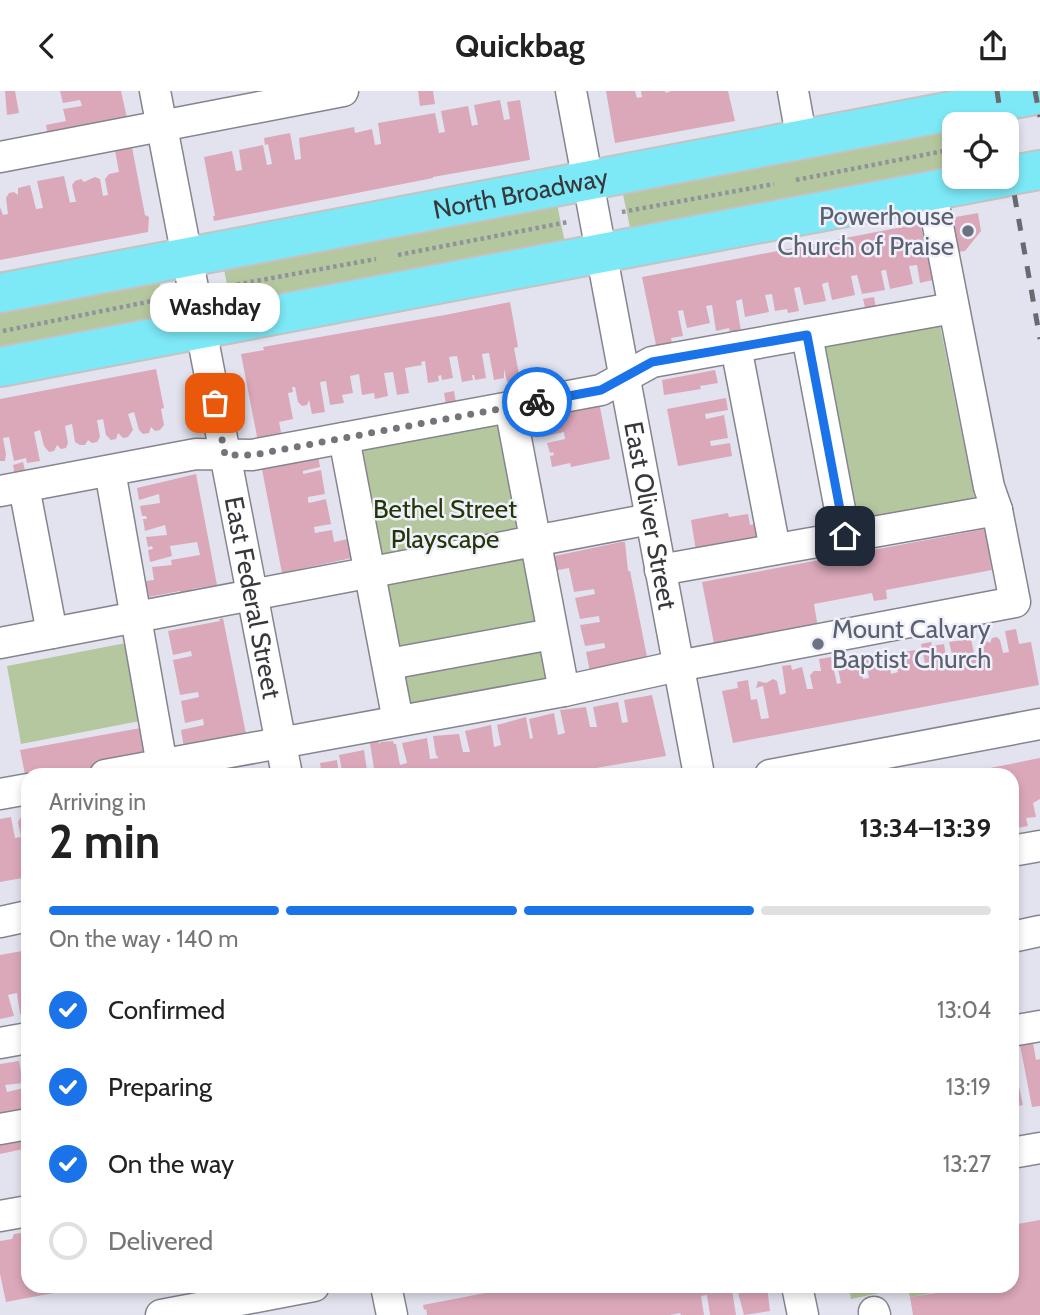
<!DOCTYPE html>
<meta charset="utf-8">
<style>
body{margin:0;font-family:Cabin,sans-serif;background:#f2f2f2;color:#222;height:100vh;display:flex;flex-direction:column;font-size:26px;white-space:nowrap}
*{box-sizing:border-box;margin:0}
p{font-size:23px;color:#767676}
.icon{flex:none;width:38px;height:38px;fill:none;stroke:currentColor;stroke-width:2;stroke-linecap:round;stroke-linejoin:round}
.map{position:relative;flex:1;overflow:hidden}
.details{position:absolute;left:21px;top:677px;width:998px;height:525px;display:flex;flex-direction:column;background:#fff;border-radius:21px;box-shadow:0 4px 10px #0003}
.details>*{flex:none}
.fabs{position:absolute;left:942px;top:21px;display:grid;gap:14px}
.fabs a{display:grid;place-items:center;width:77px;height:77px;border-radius:14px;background:#fff;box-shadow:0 4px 10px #0003;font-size:35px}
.pin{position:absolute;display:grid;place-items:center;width:60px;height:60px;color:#fff;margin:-30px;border-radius:14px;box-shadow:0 4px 10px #0006}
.courier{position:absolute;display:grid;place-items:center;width:70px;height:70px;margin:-35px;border:5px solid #1a73e8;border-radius:50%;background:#fff;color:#222;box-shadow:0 2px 9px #0007}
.bubble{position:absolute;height:49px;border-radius:21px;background:#fff;box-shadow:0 4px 10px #0003;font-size:23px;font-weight:700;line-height:49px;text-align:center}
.head em{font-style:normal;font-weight:700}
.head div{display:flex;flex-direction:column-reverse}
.head{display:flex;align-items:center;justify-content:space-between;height:119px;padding:0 28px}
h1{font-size:46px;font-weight:700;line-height:52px}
.bar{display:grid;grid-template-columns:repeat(4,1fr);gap:10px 7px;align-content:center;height:84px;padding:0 28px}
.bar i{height:9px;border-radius:5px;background:#e0e0e0}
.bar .selected{background:#1a73e8}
.bar p{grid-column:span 4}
ol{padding:0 28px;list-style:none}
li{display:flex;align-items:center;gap:21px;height:77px}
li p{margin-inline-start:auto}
li .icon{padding:7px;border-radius:50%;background:#1a73e8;color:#fff;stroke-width:4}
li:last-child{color:#767676}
li i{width:38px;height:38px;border:4px solid #e0e0e0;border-radius:50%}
header{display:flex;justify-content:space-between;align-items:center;height:91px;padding:0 28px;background:#fff;font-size:32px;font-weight:700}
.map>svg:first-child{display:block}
.green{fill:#b5c79f}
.building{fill:#dba8ba}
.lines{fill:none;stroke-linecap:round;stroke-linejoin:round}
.minor-casing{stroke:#84858e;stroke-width:33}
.major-casing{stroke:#c3c3c4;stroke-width:42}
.path{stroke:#92939a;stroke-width:4.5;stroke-dasharray:3.5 3.5;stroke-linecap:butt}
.minor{stroke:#fff;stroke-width:30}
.major{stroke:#7de9f7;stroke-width:38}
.rail{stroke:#696a70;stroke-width:5;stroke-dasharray:12 12;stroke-linecap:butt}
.done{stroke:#74747a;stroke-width:7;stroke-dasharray:0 12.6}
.route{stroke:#1a73e8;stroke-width:9}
.worship-dot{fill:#6b7280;stroke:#eff0fb;stroke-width:2.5}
.labels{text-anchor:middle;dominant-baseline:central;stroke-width:5;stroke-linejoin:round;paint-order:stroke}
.street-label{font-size:26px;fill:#38383c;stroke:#eff0fb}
.worship-label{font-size:26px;fill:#5b616d;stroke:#eff0fb;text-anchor:end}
.park-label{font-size:26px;fill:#253605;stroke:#eff0fb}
</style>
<header><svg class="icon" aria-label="back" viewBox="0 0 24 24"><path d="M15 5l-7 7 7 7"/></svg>Quickbag<svg class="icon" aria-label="share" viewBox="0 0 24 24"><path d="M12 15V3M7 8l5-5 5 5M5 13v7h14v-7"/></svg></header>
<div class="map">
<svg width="1040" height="1224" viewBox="0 0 1040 1224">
<rect width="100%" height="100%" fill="#e2e3ee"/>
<path class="green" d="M945 36 954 77 631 141 622 99Z
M556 108 565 152 232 217 223 174Z
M159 186 166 230 0 261V216Z
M939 229 975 409 858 432 823 252Z
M504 325 552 592 401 620 352 352Z
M131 551 145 629 21 653 7 575Z
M849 1195H931L932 1202 910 1206 908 1196 851 1208Z"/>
<path class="building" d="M5 0H15L19 22 7 24Z
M60 0H121L129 36 49 50 46 34 66 30 63 18 82 15 80 9 63 12Z
M418 0H433L435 13 420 15Z
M606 0H635L637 7 642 6 641 0H665L666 2 671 0H728L735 30 615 52Z
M500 9 504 29 510 28 507 11 520 9 530 69 433 86V87L214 130 213 125H215L204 66 232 60 236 80 242 79 239 59 263 54 267 74 272 73 268 53 265 54 264 47 290 42 295 69 301 68 299 47 354 36 355 42 372 38 375 54 381 53 378 32 435 22 439 42 445 41 441 20 468 15 472 35 475 34H478L474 14Z
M130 46 145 124 149 126 148 141 0 169V116L3 124 8 123 6 107 9 102 14 101 18 104V97L30 94 36 118 43 117 37 90 64 85 70 112 72 111H76L72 94 75 90 81 88 84 91 95 86 100 88 103 105 108 104 105 88 109 83 119 81 113 49Z
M978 122 981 140 965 160 958 161 950 127Z
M923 132 924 135 921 136 933 189 920 192 917 174 909 175 913 193 890 198 886 179H884L881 180 885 199 862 203 857 184 851 185 855 204 832 209 828 191 822 193 826 210 804 214 800 196 794 197 799 220 788 222 787 218 775 220 772 203 765 204 769 221 745 226 742 208 736 210 742 246 732 248 729 237 716 240 712 214 706 215 710 232 687 237 683 219 678 220 683 245 671 247 674 261 658 264 642 186Z
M874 206 877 222 867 225 863 208Z
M510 211 518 256 514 257 520 289 507 291 504 278V287L494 289 489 262 482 263 486 287 475 289 474 284H472L473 289 462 291 457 265 449 266 453 287 442 289 441 284 438 285 439 290 428 292 425 270 421 271 422 274 405 277 409 302 397 304 393 281 384 282 388 305 375 308 374 302 362 304 359 283 350 285 353 302 342 304 344 312 330 314 326 290 320 291 325 321 312 323 309 309 307 314 302 315 298 311 295 296H292L293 301 288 302 293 328 279 331 283 351 259 356 241 263 264 259 263 256 445 224Z
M156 278 164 317 161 318 164 334 160 339 155 340 151 336 149 342 143 343 139 339 134 321 128 323 133 339 128 346 123 347 118 342 116 348 111 349 106 344 103 328 99 329H97L100 346 97 351 92 352 88 349 85 354H80L75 351 72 333 65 335 68 352 66 357 61 358 57 354 54 360 49 361 44 355 40 339 34 341 40 370 27 372 26 367 14 370 9 346 3 347 6 363 5 370H0V308Z
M715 279 718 292 700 295 701 298 664 304 662 289Z
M454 300 457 318 447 320 444 302Z
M598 306 610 368 571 376 570 372 552 376 550 365 554 364 553 361 550 362 547 352 565 348 564 341 542 346 536 317Z
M726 307 728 319 705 323 706 328 724 324 728 347 710 350 711 355 730 352 732 365 678 375 667 318Z
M317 360 320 376 303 380V383L321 379 325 403 308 406V410L309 412 326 408 331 433 314 436 315 442 332 439 334 451 357 446 361 465 282 482 260 368Z
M23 371 27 388 16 391 13 374Z
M196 383 217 494 192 498 188 503 183 504 180 500 149 506 146 490 154 489 152 476 172 474 171 469 200 464 197 451 170 455 172 465 150 471 148 459 153 458 152 455 148 456 146 446 167 444 165 434 145 440 143 428H147L146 425H142L140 415 160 412 159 403 139 409 137 397Z
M728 422 729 426 748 423 750 434 758 432 761 448 696 460 691 429Z
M985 438 992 479 886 499 887 508 874 510 872 502 814 513 819 543 716 563 702 491Z
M621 451H625L628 480H630L649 576 591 586 586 561 605 557V555L604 552 585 555 580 534 600 531 599 526V525L580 528 575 507 595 503 594 498 574 501 569 477 548 481 545 467Z
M223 527 248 653 185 663 181 639 204 634 203 628 185 632 181 610 199 606 198 601 180 604 173 569 192 565 191 560 173 564 168 540 220 530 219 528Z
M1016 538 1019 553 1031 551 1039 594 733 652 722 600 738 597 737 591 748 589 751 609 757 608 761 628 769 627 763 595 756 597 758 590 766 592 773 588 777 590 780 604 786 602 782 575 791 574 792 579 802 576 807 598H813L810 584 814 580H821L819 568 831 566 837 593 841 592 837 573 849 571 850 577 861 575 863 588 869 587 865 566 876 564 878 572 884 567 889 569 891 583 898 581 895 569 897 565 902 564 905 566 904 561 915 559 919 578 926 577 921 553 931 551 932 555 944 553 947 572 954 571 949 551 971 548 975 567 981 566 979 550 984 548 990 552 992 547 997 546 1000 549 1003 562 1009 561 1005 540Z
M652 604 666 665 555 684H343L339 664 364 659 367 679 374 678 370 652 379 650V653L381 651 393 650 394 653H396L400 674 407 672 402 652 427 647 430 668 439 667 436 664 433 645 459 643 463 661H470L465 640 491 634 494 656 501 654 497 634 526 626 530 648 533 647 529 628 554 622 558 644 561 643 565 642 560 619 586 616 590 636H597L593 616 618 611 622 632 628 631 624 609Z
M146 636 152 670 82 684H28L27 693 20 659Z
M1040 667V708L1033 712 1036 726 1026 727 1028 735 1017 737 1012 715V684H955Z
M337 669 339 684H322L320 672Z
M26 725 28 727V786L0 791V728L11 726 15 747 21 746 18 731 21 726Z
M28 859V922L20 923 17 902 12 903 8 904 14 925 0 928V864Z
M1032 946 1036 969 1040 968V1015L1032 1016 1019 949Z
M1012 962 1023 1014 1012 1016Z
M19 970 23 992 5 994 6 997 7 1001 24 997 28 1022 0 1027V973Z
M28 1044V1057L0 1063V1049Z
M1040 1129V1224H913L910 1206 943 1201 942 1195H1012V1134Z
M28 1139V1195L80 1197 6 1211 0 1183V1150L12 1148 14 1143 21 1142 25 1146Z
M522 1195H767L770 1220 744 1224 737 1198 732 1199 736 1224H710L707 1204 701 1205 704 1224H681L680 1222 670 1224H427L426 1218 424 1219 423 1214Z"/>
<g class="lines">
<defs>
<g id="minor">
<path id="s1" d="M155 0 287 684"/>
<path id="s2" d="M571 0 699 684"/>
<path d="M793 0 802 50"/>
<path d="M0 66 343 0"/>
<path d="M807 244 845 445"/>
<path d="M736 256 775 458"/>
<path d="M510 316 564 600"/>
<path d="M344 347 398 630"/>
<path d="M110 380 162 674"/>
<path d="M24 396 52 542"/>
<path d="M0 400 196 363 252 364 601 299 652 271 953 217"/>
<path d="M660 479 997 419"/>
<path d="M0 552 650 428"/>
<path d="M389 573 552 543"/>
<path d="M105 684 564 600 678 575 1015 511 997 419 989 396 931 99"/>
<path d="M770 684 1040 633"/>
<path d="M0 703 28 698"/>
<path d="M1012 760 1040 755"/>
<path d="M0 831 28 825"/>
<path d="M1012 846 1040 840"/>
<path d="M1017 939 1040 935"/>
<path d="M0 952 28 947"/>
<path d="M0 1038 28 1033"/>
<path d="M1012 1062 1040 1057"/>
<path d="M0 1125 28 1120"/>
<path d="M386 1195 392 1224"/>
<path d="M797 1195 803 1224"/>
<path d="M874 1221 875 1224"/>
<path d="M161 1224 314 1195"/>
</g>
<g id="major">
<path d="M1006 85 1040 79"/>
<path id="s3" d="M0 202 1040 3"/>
<path d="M0 276 1004 86"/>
</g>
</defs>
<use href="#minor" class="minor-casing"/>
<use href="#major" class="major-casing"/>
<path class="path" d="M796 89 954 58
M622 121 774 93
M398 164 568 131
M223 196 376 168
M3 240 167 207"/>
<use href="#minor" class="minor"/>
<use href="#major" class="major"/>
<path class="rail" d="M997 0 1002 33
M1035 0 1040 26
M1006 57 1040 248"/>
</g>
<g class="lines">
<path class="done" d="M215 312 225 364H253L537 311"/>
<path class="route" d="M537 311 601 299 652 271 807 244 845 445"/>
</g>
<g class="worship-dot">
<circle cx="968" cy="140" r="7"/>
<circle cx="818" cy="553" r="7"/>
</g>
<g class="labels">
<g class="street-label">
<text stroke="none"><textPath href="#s3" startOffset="530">North Broadway</textPath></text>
<text stroke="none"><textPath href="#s2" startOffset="432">East Oliver Street</textPath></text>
<text stroke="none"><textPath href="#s1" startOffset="516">East Federal Street</textPath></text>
</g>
<g class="worship-label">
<text x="954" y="125">Powerhouse<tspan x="954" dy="30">Church of Praise</tspan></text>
<text x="832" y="538" text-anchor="start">Mount Calvary<tspan x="832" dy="30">Baptist Church</tspan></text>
</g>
<g class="park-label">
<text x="445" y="418">Bethel Street<tspan x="445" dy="30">Playscape</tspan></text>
</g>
</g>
</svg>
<div class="fabs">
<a><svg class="icon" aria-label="locate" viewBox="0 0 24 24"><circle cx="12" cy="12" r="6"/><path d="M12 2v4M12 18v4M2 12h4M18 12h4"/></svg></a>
</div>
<div class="pin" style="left:215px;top:312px;background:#ea580c"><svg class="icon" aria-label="bag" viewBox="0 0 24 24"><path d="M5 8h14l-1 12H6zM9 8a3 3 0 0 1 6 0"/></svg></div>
<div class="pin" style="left:845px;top:445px;background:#1f2937"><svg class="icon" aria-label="home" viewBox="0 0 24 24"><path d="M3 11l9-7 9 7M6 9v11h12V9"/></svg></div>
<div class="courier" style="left:537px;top:311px"><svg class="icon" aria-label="bike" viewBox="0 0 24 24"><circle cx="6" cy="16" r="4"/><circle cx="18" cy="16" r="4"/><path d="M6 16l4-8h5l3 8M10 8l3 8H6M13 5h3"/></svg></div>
<div class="bubble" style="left:150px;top:192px;width:130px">Washday</div>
<section class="details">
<div class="head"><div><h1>2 min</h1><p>Arriving in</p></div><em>13:34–13:39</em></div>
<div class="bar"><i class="selected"></i><i class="selected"></i><i class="selected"></i><i></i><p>On the way · 140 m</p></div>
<ol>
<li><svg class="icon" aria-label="check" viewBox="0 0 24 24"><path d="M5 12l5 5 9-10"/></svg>Confirmed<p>13:04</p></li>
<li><svg class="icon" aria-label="check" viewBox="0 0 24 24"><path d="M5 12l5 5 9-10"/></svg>Preparing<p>13:19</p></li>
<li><svg class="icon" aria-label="check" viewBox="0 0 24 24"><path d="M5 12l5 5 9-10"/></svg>On the way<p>13:27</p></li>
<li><i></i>Delivered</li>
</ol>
</section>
</div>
